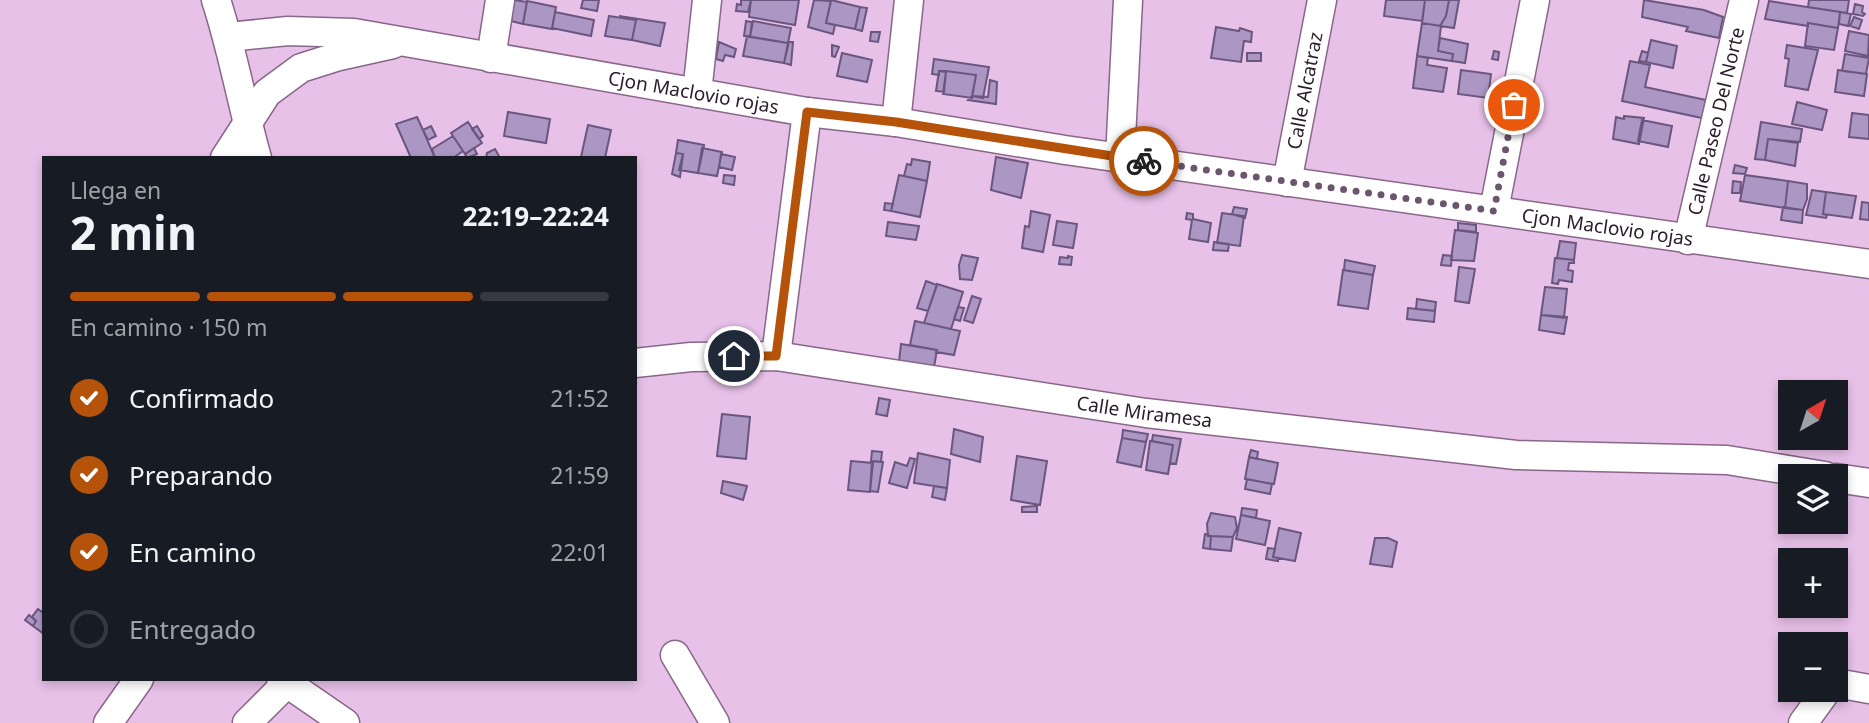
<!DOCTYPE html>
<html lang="es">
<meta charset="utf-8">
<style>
body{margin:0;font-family:"Noto Sans",sans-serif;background:#20242c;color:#f1f3f6;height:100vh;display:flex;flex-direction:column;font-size:26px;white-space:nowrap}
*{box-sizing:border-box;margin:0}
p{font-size:23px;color:#9ea1a6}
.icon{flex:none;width:38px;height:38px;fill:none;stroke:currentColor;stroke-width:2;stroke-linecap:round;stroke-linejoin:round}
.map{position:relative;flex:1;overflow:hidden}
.sheet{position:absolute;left:42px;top:156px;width:595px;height:525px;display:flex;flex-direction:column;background:#171b24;border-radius:0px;box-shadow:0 4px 10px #0003}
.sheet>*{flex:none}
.needle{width:46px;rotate:39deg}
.fabs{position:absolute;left:1778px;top:380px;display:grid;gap:14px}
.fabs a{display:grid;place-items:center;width:70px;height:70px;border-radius:0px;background:#171b24;box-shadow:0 4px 10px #0003;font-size:35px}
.pin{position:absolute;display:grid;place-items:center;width:60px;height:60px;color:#fff;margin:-30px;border:4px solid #fff;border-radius:50%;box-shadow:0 2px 7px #0007}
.courier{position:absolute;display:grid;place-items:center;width:70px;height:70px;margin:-35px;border:5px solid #b45309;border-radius:50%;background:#fff;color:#222;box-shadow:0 2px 9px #0007}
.summary em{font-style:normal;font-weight:700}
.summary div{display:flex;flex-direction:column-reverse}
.summary{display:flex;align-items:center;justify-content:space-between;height:119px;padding:0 28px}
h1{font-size:46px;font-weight:700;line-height:52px}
.bar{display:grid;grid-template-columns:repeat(4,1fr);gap:10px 7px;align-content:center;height:84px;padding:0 28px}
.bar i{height:9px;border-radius:5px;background:#363941}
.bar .current{background:#b45309}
.bar p{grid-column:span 4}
ol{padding:0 28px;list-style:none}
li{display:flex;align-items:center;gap:21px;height:77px}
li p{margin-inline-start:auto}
li .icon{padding:7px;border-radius:50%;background:#b45309;color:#fff;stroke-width:4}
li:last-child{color:#9ea1a6}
li i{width:38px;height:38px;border:4px solid #363941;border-radius:50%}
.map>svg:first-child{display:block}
.building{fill:#ac97c4;stroke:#6a567f;stroke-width:2}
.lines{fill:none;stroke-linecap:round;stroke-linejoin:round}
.minor-casing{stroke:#89668a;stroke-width:31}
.minor{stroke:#fff;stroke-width:28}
.done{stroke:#6c566e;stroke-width:7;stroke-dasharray:0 12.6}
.route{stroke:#b45309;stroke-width:9}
.labels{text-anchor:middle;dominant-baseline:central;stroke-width:7;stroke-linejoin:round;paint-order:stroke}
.street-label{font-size:19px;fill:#2a1c2b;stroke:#e8c1e9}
</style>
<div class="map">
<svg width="1869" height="723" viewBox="0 0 1869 723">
<rect width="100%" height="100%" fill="#e8c1e9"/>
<path class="building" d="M514 0 527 2 523 24 511 21Z
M583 0H599L597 11 581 8Z
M741 0H751L748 12 736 11 737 4 741 5Z
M751 0H799L795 25 749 17Z
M814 0 831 1 826 23 835 25 833 34 808 27Z
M831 0 860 7 855 29 826 23Z
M1386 0H1425L1422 21 1384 16Z
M1425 0H1449L1446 16 1440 26 1422 23Z
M1449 0H1459L1454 28 1440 26 1446 16Z
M1644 0 1704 10 1723 17 1719 38 1686 31 1688 27 1642 17Z
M1809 0H1849L1847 13 1808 7Z
M527 1 556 7 552 29 523 24Z
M1769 1 1840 12 1838 28 1808 23V26L1765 19Z
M1855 4 1863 6 1862 12 1865 14 1863 16 1853 14Z
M860 7 867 8 862 31 855 29Z
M555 12 594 20 591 36 552 28Z
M1840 12 1851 14 1848 26 1839 24Z
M609 16 636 20 632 40 605 36Z
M619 16 665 23 660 46 632 40 636 20Z
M1854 17 1862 20 1859 29 1850 26Z
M746 21 752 22 750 37 744 36Z
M753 21 791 28 788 43 750 37Z
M1422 23 1441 26 1438 51 1453 54 1452 61 1417 56Z
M1808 23 1838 28 1834 50 1805 46Z
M1216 27 1239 31 1240 28 1252 32 1251 42 1244 41 1241 62 1211 58Z
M1849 31 1869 35 1868 56 1845 51Z
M871 32H880L878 42 870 41Z
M747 36 788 43 784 63 743 56Z
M1440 38 1468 44 1465 63 1452 61 1453 54 1438 51Z
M1651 40 1677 46 1673 68 1646 62Z
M719 42 736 49 734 57 725 55 723 61 716 59Z
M789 42H793L791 65 784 63Z
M832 45 839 47 835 57 832 56Z
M1787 45 1818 50 1808 90 1785 86 1789 59 1785 58Z
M1494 51 1499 52 1498 60 1492 59Z
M1642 51 1648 53 1646 62 1639 61Z
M842 53 872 60 867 82 837 76Z
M1247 53H1261V61H1247Z
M1845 54 1869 58 1866 74 1842 71Z
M1417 56 1428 58 1427 65 1447 68 1443 92 1413 88Z
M934 59 989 67 983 98 972 96 976 75 946 71H939V75L932 74Z
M1630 61 1650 65 1645 87 1706 100 1702 118 1622 101Z
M1461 70 1491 74 1488 98 1458 94Z
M1838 70 1867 74 1864 96 1835 92Z
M939 71 946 72 944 92 936 91Z
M946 71 976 75 972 98 943 94Z
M990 80 997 82 996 104 968 100 972 96 988 97Z
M1797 102 1827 110 1822 130 1792 124Z
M508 112 550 119 546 143 504 136Z
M1852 113 1869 115V139L1849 137Z
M1624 116 1644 118 1639 144 1613 139 1616 117 1624 119Z
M417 117 423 130 435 158H411L396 124Z
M1642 120 1672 126 1668 147 1638 141Z
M468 122 482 143 465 154 451 133Z
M1761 122 1802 129 1800 142 1768 139 1765 160 1755 159Z
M588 125 611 130 605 158 581 157Z
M431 126 436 136 428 140 423 130Z
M477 126 483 136 479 139 472 129Z
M453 136 463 151 453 158H435L432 149Z
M1768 139 1798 143 1795 166 1765 160Z
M678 140 704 145 698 173 679 170 683 154 676 153Z
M474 148 477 154 467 158 465 154Z
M702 148 722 152 717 176 698 173Z
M495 149 500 158H486L487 153Z
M676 153 683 154 680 177 672 174Z
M721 154 735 157 732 170 719 167Z
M996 157 1028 163 1021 198 991 190Z
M912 159 930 162 927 181 904 176 907 164 911 165Z
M1735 165 1747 168 1745 174 1733 173Z
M724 175 735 176 734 185 723 183Z
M899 175 927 181 920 217 891 211Z
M1745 175 1788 181 1785 208 1740 201Z
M1733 181 1741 182 1740 193H1732Z
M1788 181 1807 184V199L1803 210 1785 208Z
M1812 190 1826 192 1823 214 1827 215 1826 218 1806 215Z
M1826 192 1856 196 1852 218 1823 214Z
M1862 202 1869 203V220L1860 219Z
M885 203 893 204 891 211 884 210Z
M1234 207 1247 209 1245 218 1232 214Z
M1783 207 1803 210 1802 223 1781 220Z
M1031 211 1050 215 1043 252 1022 248 1025 226 1029 227Z
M1187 213 1193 214V219L1211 223 1208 242 1189 239 1192 220 1186 219Z
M1222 213 1244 216 1240 246 1217 243Z
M1057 221 1077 224 1073 248 1053 245Z
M888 222 919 226 916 240 886 236Z
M1458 223 1476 225V232L1458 230Z
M1455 230 1478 233 1474 261 1451 260Z
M1560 241 1576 243 1574 260 1557 258Z
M1214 242 1229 244 1228 251 1213 250Z
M962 255 978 258 972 280 960 279 959 265Z
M1443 255 1452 256 1451 266 1441 265Z
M1068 256 1072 257 1071 265 1059 264 1060 257 1068 258Z
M1555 258 1574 260V263H1569L1568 270 1573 271 1572 282 1559 280 1558 284 1552 283Z
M1345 260 1375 266 1373 275 1344 270Z
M1459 267 1475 269 1469 303 1455 301Z
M1343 270 1373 275 1368 309 1338 305Z
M926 281 937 285 928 311 917 308Z
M937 284 963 292 951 329 924 323Z
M1545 287 1567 289 1564 318 1541 315Z
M972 296 981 299 973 323 964 320Z
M1417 299 1436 302 1435 311 1416 309Z
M958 307 964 308 960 321 954 319Z
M1408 308 1435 311 1434 322 1407 319Z
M1541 315 1567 317 1564 334 1539 330Z
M915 321 960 331 954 355 936 352 937 350 910 345Z
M901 344 937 350 934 367 899 362Z
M879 398 890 400 887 416 876 414Z
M722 414 750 417 746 459 717 456Z
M954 429 983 437 980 462 951 454Z
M1123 430 1148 434 1146 442 1122 438Z
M1153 435 1181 439 1176 464 1170 463 1173 445 1152 441Z
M1122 438 1146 442 1141 467 1117 462Z
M1150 441 1173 445 1168 474 1146 470Z
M1251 450 1258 452 1257 459 1249 457Z
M872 451 882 452 881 462 871 461Z
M918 453 950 460 947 488 914 483Z
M1017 456 1047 461 1040 505 1011 500Z
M1249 457 1278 463 1274 484 1245 479Z
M910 458 915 459 907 488 889 483 895 462 907 466Z
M851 461 873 463 870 492 848 490Z
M872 461 883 462 878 492 870 491Z
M1247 479 1272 484 1270 494 1245 489Z
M723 481 747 486 743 500 721 493Z
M934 486 947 488 945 500 932 497Z
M1037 506V512H1022V507Z
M1242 508 1257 510 1256 518 1241 515Z
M1211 513 1235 517 1237 528 1233 537 1208 536 1207 524Z
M1241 515 1270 521 1265 545 1236 539Z
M1279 528 1301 533 1295 561 1273 557Z
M1205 534 1211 536 1210 549 1203 548Z
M1211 536 1233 537 1231 551 1210 549Z
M1375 538H1388L1397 542 1392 567 1370 564Z
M1268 548 1275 549 1273 557 1278 558V561L1266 559Z
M38 609 42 612 44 610V634L33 626 36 621 32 617Z
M29 615 36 621 33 626 25 620Z"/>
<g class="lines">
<defs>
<g id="minor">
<path d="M216 0C233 52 242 105 257 158"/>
<path id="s1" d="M228 37 288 31 354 33 807 112 896 122 1065 150 1869 264"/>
<path d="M491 58 500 0"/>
<path d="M697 93 707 0"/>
<path d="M896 122 909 0"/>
<path d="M225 158 267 93 301 68 339 56 393 44"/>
<path d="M1120 158 1128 0"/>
<path id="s2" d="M1287 182 1322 0"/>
<path d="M1494 210 1535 0"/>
<path id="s3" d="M1688 240 1744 0"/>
<path d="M776 356 807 112"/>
<path id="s4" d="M635 363 691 357 776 356 1146 413 1516 455 1727 460 1825 476"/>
<path d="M1836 478 1869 483"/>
<path d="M675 655 715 723"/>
<path d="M281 679 345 723"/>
<path d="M1836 683 1869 689"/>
<path d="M108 723 139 679"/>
<path d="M247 723 287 683"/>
<path d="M1803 723 1827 690"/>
</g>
</defs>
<use href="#minor" class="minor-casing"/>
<use href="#minor" class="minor"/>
</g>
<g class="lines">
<path class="done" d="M1144 161 1494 211 1514 105"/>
<path class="route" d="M734 356H776L807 112 896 122 1144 161"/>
</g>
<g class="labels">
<g class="street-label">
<text stroke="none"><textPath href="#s2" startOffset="93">Calle Alcatraz</textPath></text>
<text stroke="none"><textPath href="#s1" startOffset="471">Cjon Maclovio rojas</textPath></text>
<text stroke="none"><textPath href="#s3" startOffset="122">Calle Paseo Del Norte</textPath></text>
<text stroke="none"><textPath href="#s1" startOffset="1395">Cjon Maclovio rojas</textPath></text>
<text stroke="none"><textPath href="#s4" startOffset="514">Calle Miramesa</textPath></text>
</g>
</g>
</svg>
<div class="fabs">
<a><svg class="needle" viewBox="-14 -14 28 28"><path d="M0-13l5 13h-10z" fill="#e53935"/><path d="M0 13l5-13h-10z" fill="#9ea1a6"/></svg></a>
<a><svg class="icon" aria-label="layers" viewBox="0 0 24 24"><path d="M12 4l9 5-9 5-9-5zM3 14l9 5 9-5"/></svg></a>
<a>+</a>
<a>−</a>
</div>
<div class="pin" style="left:1514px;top:105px;background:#ea580c"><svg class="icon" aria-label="bag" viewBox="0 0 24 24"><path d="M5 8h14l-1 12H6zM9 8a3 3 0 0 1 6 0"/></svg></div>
<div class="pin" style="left:734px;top:356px;background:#1f2937"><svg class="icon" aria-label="home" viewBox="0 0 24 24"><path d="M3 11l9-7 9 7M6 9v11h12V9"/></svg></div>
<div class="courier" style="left:1144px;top:161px"><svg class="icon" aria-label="bike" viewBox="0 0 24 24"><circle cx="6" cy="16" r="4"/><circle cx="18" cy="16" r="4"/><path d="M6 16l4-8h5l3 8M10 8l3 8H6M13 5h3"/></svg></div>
<section class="sheet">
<div class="summary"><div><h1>2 min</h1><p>Llega en</p></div><em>22:19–22:24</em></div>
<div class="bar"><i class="current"></i><i class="current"></i><i class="current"></i><i></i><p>En camino · 150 m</p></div>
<ol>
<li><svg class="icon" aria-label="check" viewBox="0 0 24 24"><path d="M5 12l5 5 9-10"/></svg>Confirmado<p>21:52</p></li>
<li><svg class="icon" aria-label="check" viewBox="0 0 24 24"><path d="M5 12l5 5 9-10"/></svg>Preparando<p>21:59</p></li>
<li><svg class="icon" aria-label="check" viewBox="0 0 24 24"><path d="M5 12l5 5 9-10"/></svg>En camino<p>22:01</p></li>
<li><i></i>Entregado</li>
</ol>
</section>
</div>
